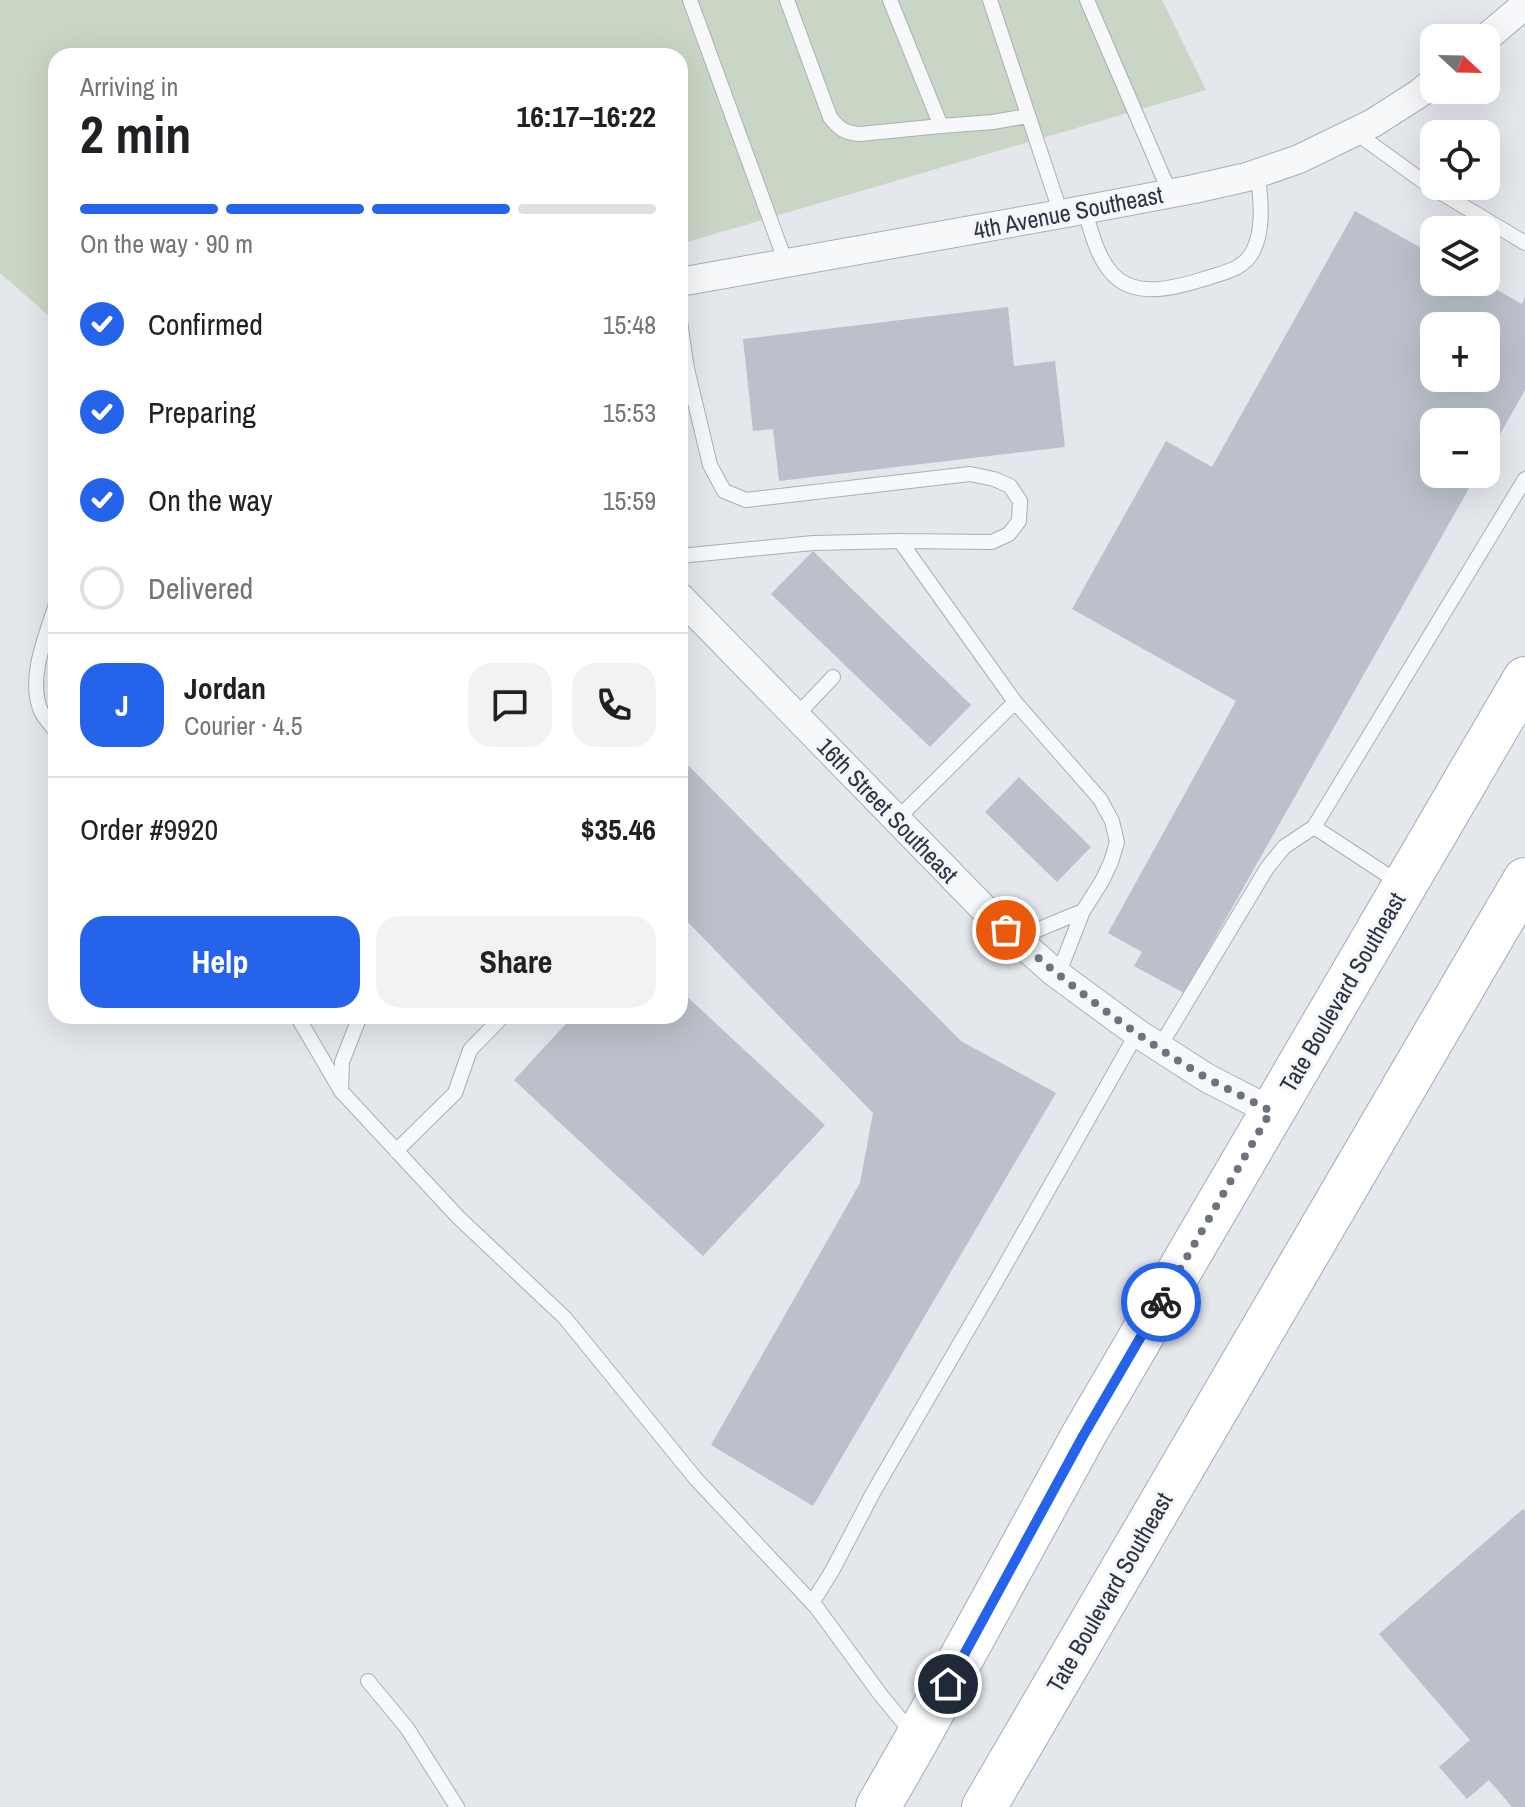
<!DOCTYPE html>
<meta charset="utf-8">
<style>
body{margin:0;font-family:"Archivo Narrow",sans-serif;background:#f2f2f2;color:#202124;height:100vh;display:flex;flex-direction:column;font-size:30px;white-space:nowrap}
*{box-sizing:border-box;margin:0}
p{font-size:26px;color:#757577}
.icon{flex:none;width:44px;height:44px;fill:none;stroke:currentColor;stroke-width:2;stroke-linecap:round;stroke-linejoin:round}
.map{position:relative;flex:1;overflow:hidden}
.side{position:absolute;left:48px;top:48px;width:640px;height:976px;display:flex;flex-direction:column;background:#fff;border-radius:24px;box-shadow:0 8px 32px #0002}
.side>*{flex:none}
.needle{width:52px;rotate:112deg}
.tools{position:absolute;left:1420px;top:24px;display:grid;gap:16px}
.tools a{display:grid;place-items:center;width:80px;height:80px;border-radius:16px;background:#fff;box-shadow:0 8px 32px #0002;font-size:40px}
.pin{position:absolute;display:grid;place-items:center;width:68px;height:68px;color:#fff;margin:-34px;border:4px solid #fff;border-radius:50%;box-shadow:0 2px 8px #0007}
.courier{position:absolute;display:grid;place-items:center;width:80px;height:80px;margin:-40px;border:6px solid #2563eb;border-radius:50%;background:#fff;color:#222;box-shadow:0 2px 10px #0007}
.head em{font-style:normal;font-weight:700}
.head div{display:flex;flex-direction:column-reverse}
.head{display:flex;align-items:center;justify-content:space-between;height:136px;padding:0 32px}
h1{font-size:52px;font-weight:700;line-height:60px}
.bar{display:grid;grid-template-columns:repeat(4,1fr);gap:12px 8px;align-content:center;height:96px;padding:0 32px}
.bar i{height:10px;border-radius:6px;background:#e0e0e0}
.bar .selected{background:#2563eb}
.bar p{grid-column:span 4}
.line{display:flex;align-items:center;gap:20px;padding:0 32px;border-top:2px solid #e0e0e0}
.line div{flex:1}
.round{display:grid;place-items:center;flex:none;width:84px;height:84px;border-radius:24px;background:#f2f2f2}
ol{padding:0 32px;list-style:none}
li{display:flex;align-items:center;gap:24px;height:88px}
li p{margin-inline-start:auto}
li .icon{padding:8px;border-radius:50%;background:#2563eb;color:#fff;stroke-width:4}
li:last-child{color:#757577}
li i{width:44px;height:44px;border:4px solid #e0e0e0;border-radius:50%}
.primary-button{display:flex;gap:16px;margin-top:auto;padding:16px 32px}
.primary-button a{flex:1;height:92px;border-radius:24px;background:#2563eb;color:#fff;font-size:32px;font-weight:700;line-height:92px;text-align:center}
.primary-button a+a{background:#f2f2f2;color:#202124}
.map>svg:first-child{display:block}
.green{fill:#c9d6c5}
.building{fill:#bbc0ca;fill-rule:evenodd}
.lines{fill:none;stroke-linecap:round;stroke-linejoin:round}
.service-casing{stroke:#a9aeb7;stroke-width:16}
.minor-casing{stroke:#a9aeb7;stroke-width:30}
.primary-casing{stroke:#a3abb8;stroke-width:46}
.service{stroke:#f7f8fa;stroke-width:14}
.minor{stroke:#f7f8fa;stroke-width:28}
.primary{stroke:#fff;stroke-width:44}
.done{stroke:#6c737f;stroke-width:8;stroke-dasharray:0 14.4}
.route{stroke:#2563eb;stroke-width:10}
.labels{text-anchor:middle;dominant-baseline:central;stroke-width:6;stroke-linejoin:round;paint-order:stroke}
.street-label{font-size:24px;fill:#2b3445;stroke:#f4f6f9}
</style>
<div class="map">
<svg width="1525" height="1807" viewBox="0 0 1525 1807">
<rect width="100%" height="100%" fill="#e4e7ec"/>
<path class="green" d="M0 0H1162L1206 90 680 244V56H56V322L0 273Z"/>
<path class="building" d="M1355 211 1434 255V282H1483L1522 304 1525 297V390L1486 459V422H1434V474H1477L1184 993 1134 966 1142 952 1108 933 1236 701 1072 609 1166 441 1212 467ZM1434 326H1486V378H1434Z
M1008 307 1014 366 1055 361 1065 447 779 481 773 429 753 431 743 339Z
M813 551 971 705 930 747 771 594Z
M680 757 961 1041 1056 1093 813 1506 711 1445 860 1183 873 1113 680 914Z
M1019 777 1091 847 1057 882 985 812Z
M680 990 825 1125 703 1256 514 1080 573 1016H680Z
M1523 1509 1525 1511V1807H1512L1489 1780 1467 1799 1439 1767 1470 1740 1379 1634Z"/>
<g class="lines">
<defs>
<path id="service" d="M690 0 786 263
M787 0 830 117C839 129 845 133 860 134L941 126
M890 0 941 126 993 122 1028 116
M990 0 1061 214
M1087 0 1170 193
M1355 132 1428 185 1525 243
M1084 209C1091 230 1096 254 1110 271 1133 301 1178 287 1207 278 1225 272 1244 269 1253 251 1265 227 1260 198 1258 173
M680 322 687 369 710 465 724 491 746 500 970 474 994 479 1010 486 1020 501 1019 521 1009 534 992 542 900 541 813 543 680 556
M56 604C46 636 27 679 41 711 44 718 51 725 56 731
M1015 702 1100 799 1112 821 1117 842 1111 862 1102 881 1083 911 1058 975
M796 716 833 677
M897 819 1015 702 900 541
M1314 827 1401 884
M1020 942 1037 930 1083 911
M297 1016 341 1091 458 1217 565 1318 696 1479 817 1608 880 1694 912 1733
M1159 1048 1267 868 1284 847 1314 827 1525 479
M341 1091 342 1062 360 1016
M396 1151 455 1093 470 1050 503 1016
M812 1603 832 1571 874 1491 998 1278 1137 1033
M368 1681 407 1728 457 1807"/>
<path id="minor" d="M1486 38 1525 5
M680 282 1061 214 1194 189 1247 177 1299 159 1373 123 1420 93 1434 81
M680 597 992 917 1054 972 1137 1033 1207 1078 1271 1111"/>
<path id="primary" d="M878 1807 917 1739 1083 1436 1525 679
M984 1807 1525 880"/>
</defs>
<use href="#service" class="service-casing"/>
<use href="#minor" class="minor-casing"/>
<use href="#primary" class="primary-casing"/>
<use href="#service" class="service"/>
<use href="#minor" class="minor"/>
<use href="#primary" class="primary"/>
</g>
<g class="lines">
<path class="done" d="M1006 930C1068 985 1134 1035 1205 1077 1227 1089 1250 1100 1271 1111L1161 1302"/>
<path class="route" d="M948 1684 1083 1436 1161 1302"/>
</g>
<g class="labels">
<g class="street-label">
<text transform="translate(1068 212) rotate(-11)">4th Avenue Southeast</text>
<text transform="translate(888 810) rotate(46)">16th Street Southeast</text>
<text transform="translate(1342 992) rotate(-60)">Tate Boulevard Southeast</text>
<text transform="translate(1109 1592) rotate(-60)">Tate Boulevard Southeast</text>
</g>
</g>
</svg>
<div class="tools">
<a><svg class="needle" viewBox="-14 -14 28 28"><path d="M0-13l5 13h-10z" fill="#e53935"/><path d="M0 13l5-13h-10z" fill="#757577"/></svg></a>
<a><svg class="icon" aria-label="locate" viewBox="0 0 24 24"><circle cx="12" cy="12" r="6"/><path d="M12 2v4M12 18v4M2 12h4M18 12h4"/></svg></a>
<a><svg class="icon" aria-label="layers" viewBox="0 0 24 24"><path d="M12 4l9 5-9 5-9-5zM3 14l9 5 9-5"/></svg></a>
<a>+</a>
<a>−</a>
</div>
<div class="pin" style="left:1006px;top:930px;background:#ea580c"><svg class="icon" aria-label="bag" viewBox="0 0 24 24"><path d="M5 8h14l-1 12H6zM9 8a3 3 0 0 1 6 0"/></svg></div>
<div class="pin" style="left:948px;top:1684px;background:#1f2937"><svg class="icon" aria-label="home" viewBox="0 0 24 24"><path d="M3 11l9-7 9 7M6 9v11h12V9"/></svg></div>
<div class="courier" style="left:1161px;top:1302px"><svg class="icon" aria-label="bike" viewBox="0 0 24 24"><circle cx="6" cy="16" r="4"/><circle cx="18" cy="16" r="4"/><path d="M6 16l4-8h5l3 8M10 8l3 8H6M13 5h3"/></svg></div>
<section class="side">
<div class="head"><div><h1>2 min</h1><p>Arriving in</p></div><em>16:17–16:22</em></div>
<div class="bar"><i class="selected"></i><i class="selected"></i><i class="selected"></i><i></i><p>On the way · 90 m</p></div>
<ol>
<li><svg class="icon" aria-label="check" viewBox="0 0 24 24"><path d="M5 12l5 5 9-10"/></svg>Confirmed<p>15:48</p></li>
<li><svg class="icon" aria-label="check" viewBox="0 0 24 24"><path d="M5 12l5 5 9-10"/></svg>Preparing<p>15:53</p></li>
<li><svg class="icon" aria-label="check" viewBox="0 0 24 24"><path d="M5 12l5 5 9-10"/></svg>On the way<p>15:59</p></li>
<li><i></i>Delivered</li>
</ol>
<div class="line" style="height:144px"><b class="round" style="background:#2563eb;color:#fff">J</b><div><b>Jordan</b><p>Courier · 4.5</p></div><a class="round"><svg class="icon" aria-label="chat" viewBox="0 0 24 24"><path d="M4 5h16v11H9l-5 4z"/></svg></a><a class="round"><svg class="icon" aria-label="phone" viewBox="0 0 24 24"><path d="M5 4h4l2 5-3 2q2 4 5 5l2-3 5 2v4C11 20 4 13 5 4z"/></svg></a></div>
<div class="line" style="height:104px"><div>Order #9920</div><b>$35.46</b></div>
<div class="primary-button"><a>Help</a><a>Share</a></div>
</section>
</div>
